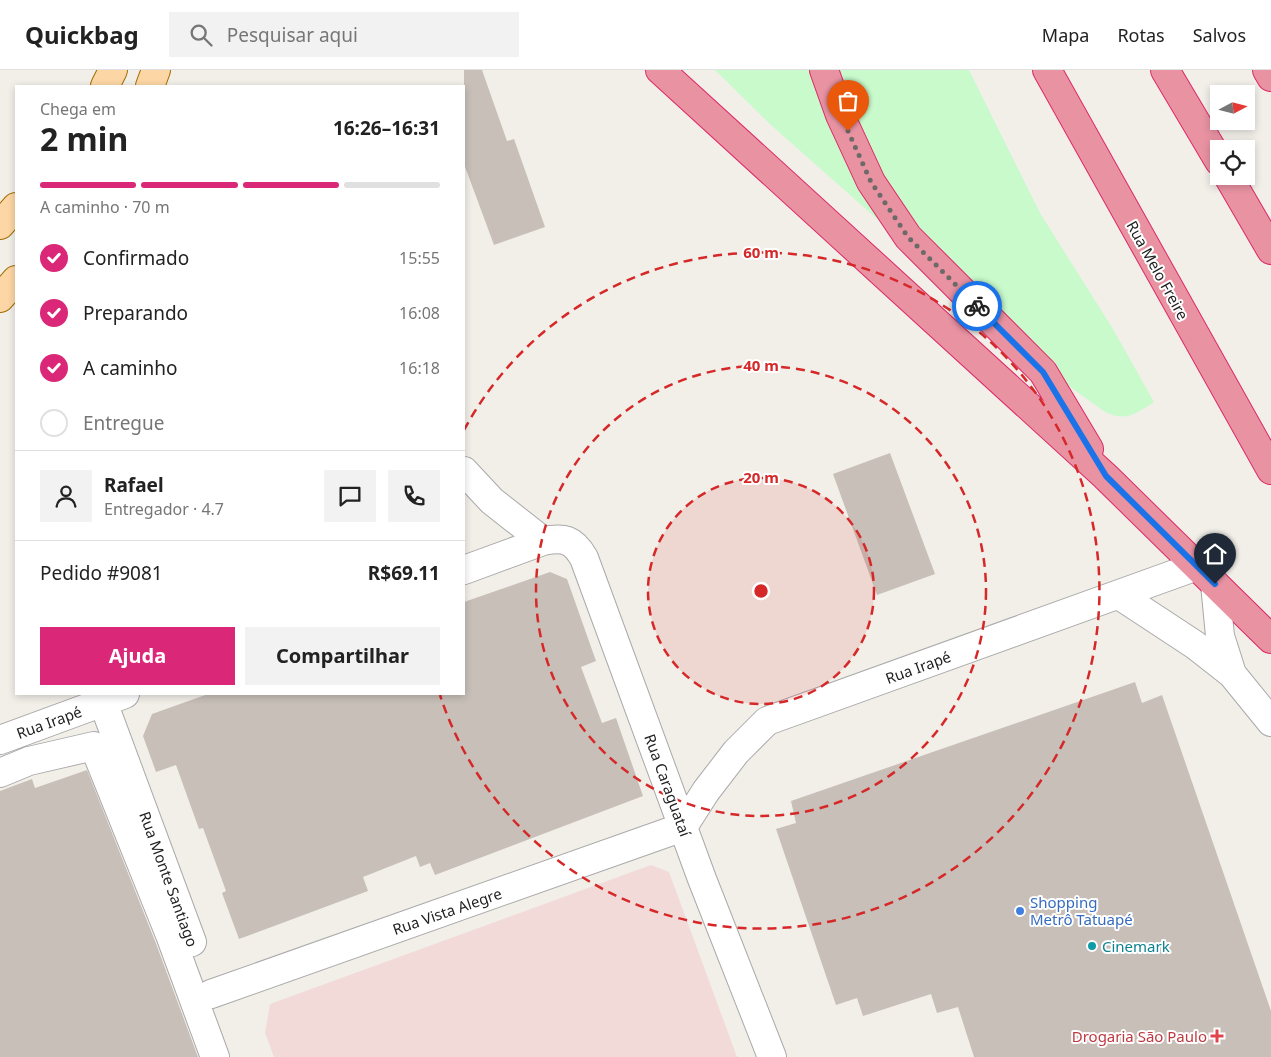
<!DOCTYPE html>
<html lang="pt">
<meta charset="utf-8">
<style>
body{margin:0;font-family:"Noto Sans",sans-serif;background:#f2f2f2;color:#222;height:100vh;display:flex;flex-direction:column;font-size:19px;white-space:nowrap}
*{box-sizing:border-box;margin:0}
p{font-size:16px;color:#767676}
.icon{flex:none;width:28px;height:28px;fill:none;stroke:currentColor;stroke-width:2;stroke-linecap:round;stroke-linejoin:round}
.map{position:relative;flex:1;overflow:hidden}
.details{position:absolute;left:15px;top:15px;width:450px;height:610px;display:flex;flex-direction:column;background:#fff;border-radius:0px;box-shadow:0 2px 8px #0003}
.details>*{flex:none}
.needle{width:32px;rotate:83deg}
.tools{position:absolute;left:1210px;top:15px;display:grid;gap:10px}
.tools a{display:grid;place-items:center;width:45px;height:45px;border-radius:0px;background:#fff;box-shadow:0 2px 8px #0003;font-size:25px}
.pin{position:absolute;display:grid;place-items:center;width:42px;height:42px;color:#fff;margin:-51px -21px;border-radius:50% 50% 50% 0;rotate:-45deg;box-shadow:0 0 5px #0007}
.pin .icon{rotate:45deg}
.courier{position:absolute;display:grid;place-items:center;width:50px;height:50px;margin:-25px;border:4px solid #1a73e8;border-radius:50%;background:#fff;color:#222;box-shadow:0 1px 6px #0007}
.overview em{font-style:normal;font-weight:700}
.overview div{display:flex;flex-direction:column-reverse}
.overview{display:flex;align-items:center;justify-content:space-between;height:85px;padding:0 25px}
h1{font-size:32px;font-weight:700;line-height:38px}
.bar{display:grid;grid-template-columns:repeat(4,1fr);gap:8px 5px;align-content:center;height:60px;padding:0 25px}
.bar i{height:6px;border-radius:4px;background:#e0e0e0}
.bar .active{background:#db2777}
.bar p{grid-column:span 4}
.line{display:flex;align-items:center;gap:12px;padding:0 25px;border-top:1px solid #e0e0e0}
.line div{flex:1}
.round{display:grid;place-items:center;flex:none;width:52px;height:52px;border-radius:0px;background:#f2f2f2}
ol{padding:0 25px;list-style:none}
li{display:flex;align-items:center;gap:15px;height:55px}
li p{margin-inline-start:auto}
li .icon{padding:5px;border-radius:50%;background:#db2777;color:#fff;stroke-width:4}
li:last-child{color:#767676}
li i{width:28px;height:28px;border:2px solid #e0e0e0;border-radius:50%}
.cta{display:flex;gap:10px;margin-top:auto;padding:10px 25px}
.cta a{flex:1;height:58px;border-radius:0px;background:#db2777;color:#fff;font-size:20px;font-weight:700;line-height:58px;text-align:center}
.cta a+a{background:#f2f2f2;color:#222}
header{display:flex;align-items:center;gap:30px;box-sizing:border-box;height:70px;padding:0 25px;background:#fff;border-bottom:1px solid #e0e0e0}
header strong{font-size:24px}
nav{display:flex;gap:28px;margin-inline-start:auto;font-size:18px}
.search{width:350px;height:45px;background:#f2f2f2;display:flex;align-items:center;gap:12px;box-sizing:border-box;padding:0 18px;border-radius:0px;color:#767676;font-size:19px}
.map>svg:first-child{display:block}
.commercial{fill:#f2dad9}
.park{fill:#c8facc}
.building{fill:#c7bfb8}
.lines{fill:none;stroke-linecap:round;stroke-linejoin:round}
.minor-casing{stroke:#a9a9a9;stroke-width:30}
.major-casing{stroke:#a06b00;stroke-width:30}
.highway-casing{stroke:#dc2a67;stroke-width:30}
.minor{stroke:#fff;stroke-width:28}
.major{stroke:#fcd6a4;stroke-width:28}
.highway{stroke:#e892a2;stroke-width:28}
.done{stroke:#6b6a68;stroke-width:5;stroke-dasharray:0 9}
.route{stroke:#1a73e8;stroke-width:6}
.ring{fill:none;stroke:#d62828;stroke-width:2.5;stroke-dasharray:9 6}
.shop-dot{fill:#3f7fe0;stroke:#fff;stroke-width:2}
.culture-dot{fill:#0f9aa8;stroke:#fff;stroke-width:2}
.health-dot{fill:#e0444e;stroke:#fff;stroke-width:2}
.labels{text-anchor:middle;dominant-baseline:central;stroke-width:4;stroke-linejoin:round;paint-order:stroke}
.street-label{font-size:15px;fill:#222;stroke:#fff}
.shop-label{font-size:15px;fill:#366cbe;stroke:#fff;text-anchor:start}
.culture-label{font-size:15px;fill:#0d838f;stroke:#fff;text-anchor:start}
.health-label{font-size:15px;fill:#be3a42;stroke:#fff;text-anchor:end}
.centre{fill:#d62828;stroke:#fff;stroke-width:2.5}
.ring-label{font-size:15px;text-anchor:middle;font-weight:bold;fill:#d62828;stroke:#fff;stroke-width:4;stroke-linejoin:round;paint-order:stroke}
</style>
<header>
<strong>Quickbag</strong>
<div class="search"><svg class="icon" aria-label="search" viewBox="0 0 24 24"><circle cx="10" cy="10" r="6"/><path d="M15 15l6 6"/></svg>Pesquisar aqui</div>
<nav><a>Mapa</a><a>Rotas</a><a>Salvos</a></nav>
</header>
<div class="map">
<svg width="1271" height="987" viewBox="0 0 1271 987">
<rect width="100%" height="100%" fill="#f2efe9"/>
<path class="commercial" d="M651 795 669 802 737 987H274L265 963 270 934Z"/>
<path class="park" d="M715 0H969L1040 143 1113 259 1154 332C1135 344 1127 352 1105 342L1051 303 771 55Z"/>
<path class="building" d="M464 0H482L507 71 514 69 545 157 494 175 464 94Z
M890 383 935 504 877 525 833 404Z
M550 502 567 509 596 591 581 597 602 653 616 648 643 726 435 805 430 793 420 797 416 786 363 807 368 821 239 869 222 823 226 821 203 758 199 759 176 695 156 702 143 666 152 644 208 624H464V532Z
M1135 612 1142 633 1162 625 1271 941V987H974L958 937 937 943 931 924 863 946 857 928 836 935 776 759 796 753 791 731Z
M87 700 155 871 198 987H0V721L32 709 35 718Z"/>
<g class="lines">
<defs>
<path id="minor" d="M464 401 492 431 543 471
M464 500 543 471C564 467 573 469 584 488L702 809 772 987
M1215 514 1220 566 1232 604
M1119 525 1195 575 1232 604 1271 652
M103 632 192 872
M0 670 125 624
M0 703 29 691 94 676 170 865 215 987
M683 757 706 721 736 682 767 651 1197 496
M211 924 683 757"/>
<path id="major" d="M105 16 113 0
M150 16 156 0
M0 155 16 137
M0 228 16 210"/>
<path id="highway" d="M660 0 1105 406 1271 569
M824 0 840 45 871 112 908 167 1043 302 1089 379
M1047 0 1271 400
M1165 0 1219 91
M1267 0 1271 7
M1228 106 1271 180"/>
</defs>
<use href="#minor" class="minor-casing"/>
<use href="#major" class="major-casing"/>
<use href="#highway" class="highway-casing"/>
<use href="#minor" class="minor"/>
<use href="#major" class="major"/>
<use href="#highway" class="highway"/>
</g>
<g class="lines">
<path class="done" d="M848 61 871 112 908 167 977 236"/>
<path class="route" d="M977 236 1043 302 1106 406 1215 514"/>
</g>
<circle cx="761" cy="521" r="113" fill="#d62828" fill-opacity=".12"/>
<g class="ring">
<circle cx="761" cy="521" r="113"/>
<circle cx="761" cy="521" r="225"/>
<path d="M464 360A338 338 0 1 1 440 625"/>
</g>
<circle class="shop-dot" cx="1020" cy="841" r="5"/>
<circle class="culture-dot" cx="1092" cy="876" r="5"/>
<path class="health-dot" d="M1214.5 958.5h5v5h5v5h-5v5h-5v-5h-5v-5h5z"/>
<g class="labels">
<g class="street-label">
<text transform="translate(1158 200) rotate(61)">Rua Melo Freire</text>
<text transform="translate(918 597) rotate(-20)">Rua Irapé</text>
<text transform="translate(49 652) rotate(-20)">Rua Irapé</text>
<text transform="translate(668 715) rotate(70)">Rua Caraguataí</text>
<text transform="translate(169 809) rotate(70)">Rua Monte Santiago</text>
<text transform="translate(447 841) rotate(-19)">Rua Vista Alegre</text>
</g>
<g class="shop-label">
<text x="1030" y="832">Shopping<tspan x="1030" dy="17">Metrô Tatuapé</tspan></text>
</g>
<g class="culture-label">
<text x="1102" y="876">Cinemark</text>
</g>
<g class="health-label">
<text x="1207" y="966">Drogaria São Paulo</text>
</g>
</g>
<circle cx="761" cy="521" r="8" class="centre"/>
<g class="ring-label">
<text x="761" y="188">60 m</text>
<text x="761" y="301">40 m</text>
<text x="761" y="413">20 m</text>
</g>
</svg>
<div class="tools">
<a><svg class="needle" viewBox="-14 -14 28 28"><path d="M0-13l5 13h-10z" fill="#e53935"/><path d="M0 13l5-13h-10z" fill="#767676"/></svg></a>
<a><svg class="icon" aria-label="locate" viewBox="0 0 24 24"><circle cx="12" cy="12" r="6"/><path d="M12 2v4M12 18v4M2 12h4M18 12h4"/></svg></a>
</div>
<div class="pin" style="left:848px;top:61px;background:#ea580c"><svg class="icon" aria-label="bag" viewBox="0 0 24 24"><path d="M5 8h14l-1 12H6zM9 8a3 3 0 0 1 6 0"/></svg></div>
<div class="pin" style="left:1215px;top:514px;background:#1f2937"><svg class="icon" aria-label="home" viewBox="0 0 24 24"><path d="M3 11l9-7 9 7M6 9v11h12V9"/></svg></div>
<div class="courier" style="left:977px;top:236px"><svg class="icon" aria-label="bike" viewBox="0 0 24 24"><circle cx="6" cy="16" r="4"/><circle cx="18" cy="16" r="4"/><path d="M6 16l4-8h5l3 8M10 8l3 8H6M13 5h3"/></svg></div>
<section class="details">
<div class="overview"><div><h1>2 min</h1><p>Chega em</p></div><em>16:26–16:31</em></div>
<div class="bar"><i class="active"></i><i class="active"></i><i class="active"></i><i></i><p>A caminho · 70 m</p></div>
<ol>
<li><svg class="icon" aria-label="check" viewBox="0 0 24 24"><path d="M5 12l5 5 9-10"/></svg>Confirmado<p>15:55</p></li>
<li><svg class="icon" aria-label="check" viewBox="0 0 24 24"><path d="M5 12l5 5 9-10"/></svg>Preparando<p>16:08</p></li>
<li><svg class="icon" aria-label="check" viewBox="0 0 24 24"><path d="M5 12l5 5 9-10"/></svg>A caminho<p>16:18</p></li>
<li><i></i>Entregue</li>
</ol>
<div class="line" style="height:90px"><a class="round"><svg class="icon" aria-label="person" viewBox="0 0 24 24"><circle cx="12" cy="8" r="4"/><path d="M4 21q1-7 8-7t8 7"/></svg></a><div><b>Rafael</b><p>Entregador · 4.7</p></div><a class="round"><svg class="icon" aria-label="chat" viewBox="0 0 24 24"><path d="M4 5h16v11H9l-5 4z"/></svg></a><a class="round"><svg class="icon" aria-label="phone" viewBox="0 0 24 24"><path d="M5 4h4l2 5-3 2q2 4 5 5l2-3 5 2v4C11 20 4 13 5 4z"/></svg></a></div>
<div class="line" style="height:65px"><div>Pedido #9081</div><b>R$69.11</b></div>
<div class="cta"><a>Ajuda</a><a>Compartilhar</a></div>
</section>
</div>
